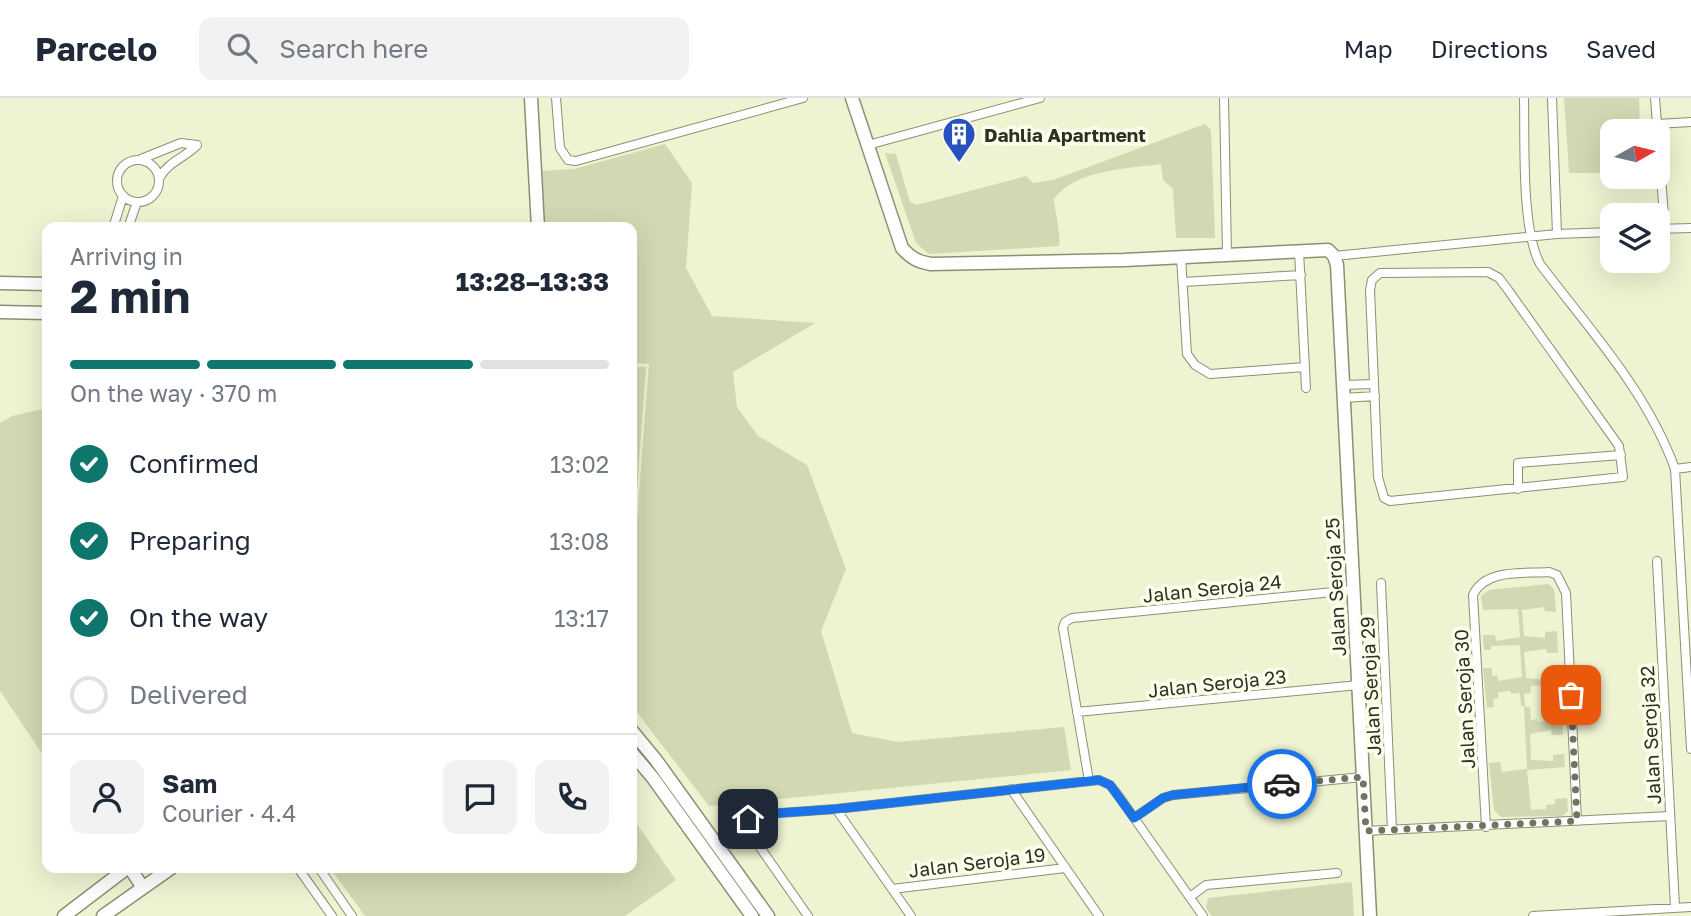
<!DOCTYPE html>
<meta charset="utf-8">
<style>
body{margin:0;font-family:"Golos Text",sans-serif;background:#f2f2f3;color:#1f2937;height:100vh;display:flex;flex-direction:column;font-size:26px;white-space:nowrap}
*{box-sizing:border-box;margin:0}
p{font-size:23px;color:#747a83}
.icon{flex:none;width:38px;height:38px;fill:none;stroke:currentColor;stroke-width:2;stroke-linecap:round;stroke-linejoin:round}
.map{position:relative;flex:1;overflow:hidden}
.sheet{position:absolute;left:42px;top:124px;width:595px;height:651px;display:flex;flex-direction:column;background:#fff;border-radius:14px;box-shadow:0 7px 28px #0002}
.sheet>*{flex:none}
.needle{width:46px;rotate:82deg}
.fabs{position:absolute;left:1600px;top:21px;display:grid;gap:14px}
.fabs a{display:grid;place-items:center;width:70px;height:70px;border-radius:14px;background:#fff;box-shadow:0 7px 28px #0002;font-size:35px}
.pin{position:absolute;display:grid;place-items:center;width:60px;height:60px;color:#fff;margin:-30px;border-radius:14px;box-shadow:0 4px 10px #0006}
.courier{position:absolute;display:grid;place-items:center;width:70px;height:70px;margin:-35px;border:5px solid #1a73e8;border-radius:50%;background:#fff;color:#222;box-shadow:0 2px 9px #0007}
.overview em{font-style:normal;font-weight:700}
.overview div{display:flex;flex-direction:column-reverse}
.overview{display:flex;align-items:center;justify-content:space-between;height:119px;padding:0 28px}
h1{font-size:46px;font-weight:700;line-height:52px}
.bar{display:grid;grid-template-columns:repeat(4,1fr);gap:10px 7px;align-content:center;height:84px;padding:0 28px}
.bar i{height:9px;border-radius:5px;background:#e0e1e3}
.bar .current{background:#0f766e}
.bar p{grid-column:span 4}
.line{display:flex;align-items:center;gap:18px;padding:0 28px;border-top:2px solid #e0e1e3}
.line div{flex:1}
.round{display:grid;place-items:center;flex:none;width:74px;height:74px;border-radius:14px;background:#f2f2f3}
ol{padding:0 28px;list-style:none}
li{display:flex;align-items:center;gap:21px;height:77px}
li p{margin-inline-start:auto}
li .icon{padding:7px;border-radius:50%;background:#0f766e;color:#fff;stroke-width:4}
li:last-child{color:#747a83}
li i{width:38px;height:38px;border:4px solid #e0e1e3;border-radius:50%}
header{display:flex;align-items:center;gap:42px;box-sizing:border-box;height:98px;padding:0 35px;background:#fff;border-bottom:2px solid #e0e1e3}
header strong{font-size:33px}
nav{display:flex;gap:38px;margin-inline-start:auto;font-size:24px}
.search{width:490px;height:63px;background:#f2f2f3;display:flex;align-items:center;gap:18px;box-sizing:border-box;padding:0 24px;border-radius:14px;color:#747a83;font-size:26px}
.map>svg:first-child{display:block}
.green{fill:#d2d8b1}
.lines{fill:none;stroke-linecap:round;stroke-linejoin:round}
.street-casing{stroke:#8c9072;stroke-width:10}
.secondary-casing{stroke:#8c9072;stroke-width:15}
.street{stroke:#fff;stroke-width:8}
.secondary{stroke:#fff;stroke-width:12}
.done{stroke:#717460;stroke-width:7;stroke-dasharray:0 12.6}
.route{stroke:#1a73e8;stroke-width:9}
.labels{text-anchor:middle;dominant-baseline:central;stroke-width:7;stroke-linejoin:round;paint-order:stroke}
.poi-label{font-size:19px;font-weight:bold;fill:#2e3023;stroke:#fcffeb;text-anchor:start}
.street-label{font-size:19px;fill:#2e3023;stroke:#fcffeb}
</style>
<header>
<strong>Parcelo</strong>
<div class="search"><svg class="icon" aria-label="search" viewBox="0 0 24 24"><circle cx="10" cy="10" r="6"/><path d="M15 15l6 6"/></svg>Search here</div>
<nav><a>Map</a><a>Directions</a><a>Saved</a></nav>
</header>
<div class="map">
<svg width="1691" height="818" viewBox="0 0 1691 818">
<rect width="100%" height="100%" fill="#eef3d2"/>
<path class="green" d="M1564 0H1639L1640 33H1612V75H1569Z
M1205 26 1211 32 1215 140H1176L1173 91 1163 82 1161 66C1127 71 1076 71 1054 101 1055 115 1061 135 1059 148L929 156 916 145 885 55 896 56 910 104 917 107 1026 78 1033 85 1053 82Z
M665 46 692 85 686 170 712 218 815 225 733 274 737 309 758 338 807 367 846 471 821 533 852 635 897 644 1064 629 1071 672 709 708 632 608V486L649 266 632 265V130L543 129 539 73 574 71Z
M632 269H646L632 462Z
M47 310V663L0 593V325L12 318Z
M1548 486 1554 491 1556 514 1545 513 1544 509 1522 512 1524 538 1545 540V534L1557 533 1558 555H1547L1546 551 1524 554 1526 580 1547 582V576L1560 575 1561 597H1549L1548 587 1531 588V595L1524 596 1525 609H1530L1531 622 1537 621 1538 624 1550 623V617H1562L1563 637H1552L1551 632 1530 636 1531 662 1553 663V657L1564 656 1565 669 1527 672 1531 712 1546 711V707L1555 706V701L1567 700 1568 713 1562 718 1501 719 1494 712 1489 665 1500 664 1502 674 1527 671 1524 608H1521L1520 595 1511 596 1510 593 1498 594V600L1493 601 1494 609 1487 610 1483 570H1492V578L1497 577 1498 583 1522 579 1520 547 1491 548V552H1484L1483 537H1495L1496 543 1520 539 1518 511 1483 512 1481 498 1489 492Z
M632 719 676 782 625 818H365L330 770H632Z
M1352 784 1354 818H1212L1206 810 1208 800Z"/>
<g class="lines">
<defs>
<path id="street" d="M556 0 560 50 568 62 576 63 803 0
M1224 0 1227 156
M1524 0C1525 43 1521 130 1540 166 1589 231 1647 293 1675 371L1691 651
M1552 0 1557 136
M1655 0 1665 131
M1657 26 1691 24
M868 47 1040 0
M141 61 181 45 197 47
M117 83a21 21 0 1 1 42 0a21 21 0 1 1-42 0Z
M160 79C168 64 186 59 197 47
M113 130 123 98
M128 130 137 104
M1657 131 1691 130
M1299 153 1306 290
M1334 158 1557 136 1612 134
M1181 159 1187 256 1195 267 1210 276 1305 269
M1488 174 1499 180 1508 192 1619 348 1623 379 1390 403 1384 400 1378 379 1370 192 1372 182 1380 175Z
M1183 184 1301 177
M1343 287 1374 286
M1344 300 1375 298
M1675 371 1691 369
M1518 391V365L1621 357
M1657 463 1675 809
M1381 485 1392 732
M1077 614 1359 587
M1089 683 1063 530 1065 524 1072 520 1354 492
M1011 691 1099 818
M836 711 911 818
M1134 720 1163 700 1173 697 1363 679
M1486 729 1473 497C1485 470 1525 476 1549 474L1557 477 1566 495 1577 723
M1365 733 1670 718
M298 770 332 818
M319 770 352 818
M892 791 1065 770
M1190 799 1206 787 1337 775
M808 818 752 738C748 729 746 724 753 717L836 711 1099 682 1110 687 1118 697 1203 818
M1533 818 1691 809"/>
<path id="secondary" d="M531 0 538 130
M852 0 902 150C911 160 918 164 931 166L1124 162 1328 152 1334 158 1337 167 1370 818
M0 185 47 186
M0 214 47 215
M632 633 656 662 768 818
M632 655 653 680 752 818
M130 770 143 790
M64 818 127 770
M103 818 171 770"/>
</defs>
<use href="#street" class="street-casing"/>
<use href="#secondary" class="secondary-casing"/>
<use href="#street" class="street"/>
<use href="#secondary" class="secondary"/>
</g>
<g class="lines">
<path class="done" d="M1282 686 1363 679 1366 733 1577 723 1571 597"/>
<path class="route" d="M748 721 753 717 836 711 1099 682 1110 687 1134 720 1163 700 1173 697 1282 686"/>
</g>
<defs>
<symbol id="building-pin" viewBox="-11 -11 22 30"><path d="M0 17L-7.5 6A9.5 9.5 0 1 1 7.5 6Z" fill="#2751bf" stroke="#fcffeb"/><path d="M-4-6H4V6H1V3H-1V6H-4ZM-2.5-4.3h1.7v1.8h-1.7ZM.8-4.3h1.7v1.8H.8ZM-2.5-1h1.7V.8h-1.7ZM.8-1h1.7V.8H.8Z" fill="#fff"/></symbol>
</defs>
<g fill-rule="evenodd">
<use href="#building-pin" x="940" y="17" width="38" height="52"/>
</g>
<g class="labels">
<g class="poi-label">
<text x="984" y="36">Dahlia Apartment</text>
</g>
<g class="street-label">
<text transform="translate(1335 489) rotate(-93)">Jalan Seroja 25</text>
<text transform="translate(1212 490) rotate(-6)">Jalan Seroja 24</text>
<text transform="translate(1217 585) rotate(-6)">Jalan Seroja 23</text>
<text transform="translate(1370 588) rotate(-93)">Jalan Seroja 29</text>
<text transform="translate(1464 601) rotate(-93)">Jalan Seroja 30</text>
<text transform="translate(1650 637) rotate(-93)">Jalan Seroja 32</text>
<text transform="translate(977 764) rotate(-7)">Jalan Seroja 19</text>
</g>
</g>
</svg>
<div class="fabs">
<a><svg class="needle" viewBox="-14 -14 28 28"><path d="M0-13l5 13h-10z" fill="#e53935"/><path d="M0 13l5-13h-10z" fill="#747a83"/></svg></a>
<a><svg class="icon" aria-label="layers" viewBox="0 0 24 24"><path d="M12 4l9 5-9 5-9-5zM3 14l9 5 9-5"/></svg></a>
</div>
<div class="pin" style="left:1571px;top:597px;background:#ea580c"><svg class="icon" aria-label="bag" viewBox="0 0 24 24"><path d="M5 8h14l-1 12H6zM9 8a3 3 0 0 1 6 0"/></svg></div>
<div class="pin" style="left:748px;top:721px;background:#1f2937"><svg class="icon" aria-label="home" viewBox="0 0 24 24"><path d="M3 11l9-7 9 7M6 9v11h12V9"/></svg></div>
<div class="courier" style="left:1282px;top:686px"><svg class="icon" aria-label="car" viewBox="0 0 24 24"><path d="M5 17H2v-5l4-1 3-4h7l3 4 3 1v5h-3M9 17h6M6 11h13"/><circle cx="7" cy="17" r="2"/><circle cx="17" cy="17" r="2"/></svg></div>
<section class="sheet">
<div class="overview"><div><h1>2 min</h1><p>Arriving in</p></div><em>13:28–13:33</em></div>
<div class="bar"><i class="current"></i><i class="current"></i><i class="current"></i><i></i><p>On the way · 370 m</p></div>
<ol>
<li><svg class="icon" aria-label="check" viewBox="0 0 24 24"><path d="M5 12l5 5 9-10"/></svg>Confirmed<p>13:02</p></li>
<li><svg class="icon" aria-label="check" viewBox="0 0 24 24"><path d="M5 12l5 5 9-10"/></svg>Preparing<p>13:08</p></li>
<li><svg class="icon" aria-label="check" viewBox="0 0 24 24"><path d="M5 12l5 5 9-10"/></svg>On the way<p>13:17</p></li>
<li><i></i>Delivered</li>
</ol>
<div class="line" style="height:126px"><a class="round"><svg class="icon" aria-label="person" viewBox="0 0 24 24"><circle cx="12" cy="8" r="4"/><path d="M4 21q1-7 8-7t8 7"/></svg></a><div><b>Sam</b><p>Courier · 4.4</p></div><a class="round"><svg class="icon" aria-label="chat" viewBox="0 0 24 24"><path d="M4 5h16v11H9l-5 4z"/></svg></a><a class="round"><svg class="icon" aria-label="phone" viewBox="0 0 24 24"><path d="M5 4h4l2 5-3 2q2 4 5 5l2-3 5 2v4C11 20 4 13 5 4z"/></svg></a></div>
</section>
</div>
